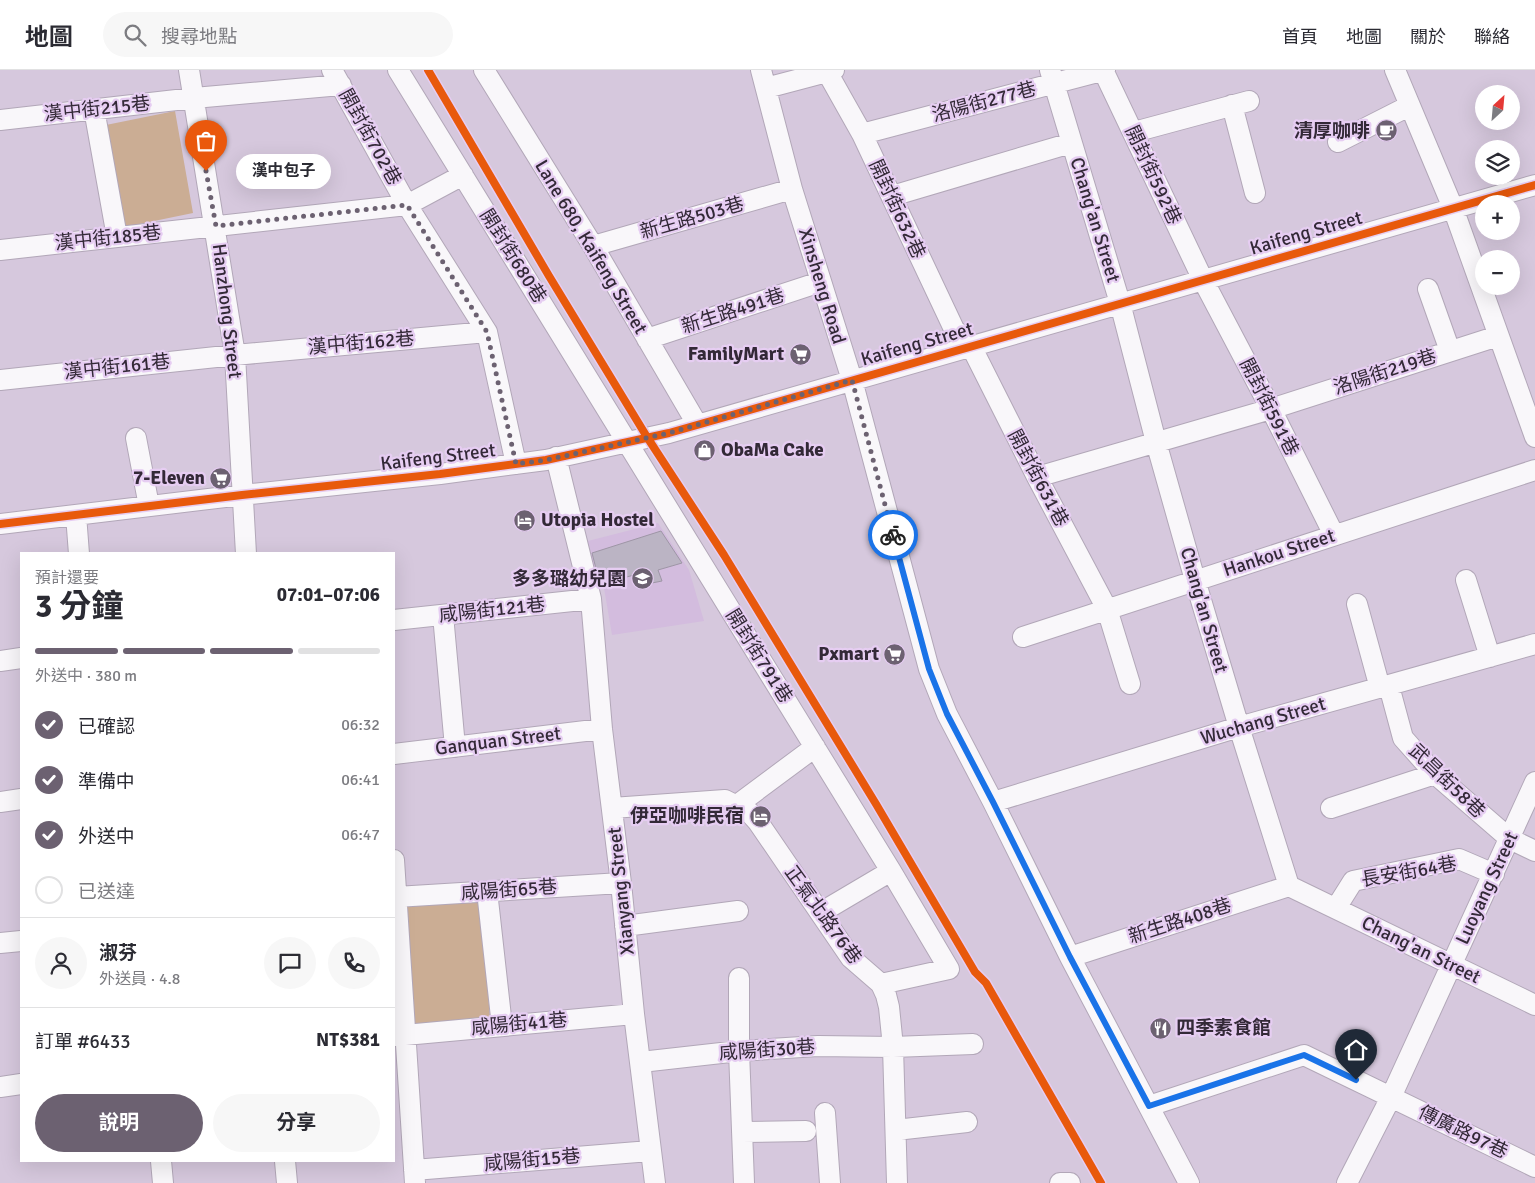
<!DOCTYPE html>
<html lang="zh-TW">
<meta charset="utf-8">
<style>
body{margin:0;font-family:Signika,"Noto Sans TC",sans-serif;background:#f7f7f7;color:#2b2b33;height:100vh;display:flex;flex-direction:column;font-size:19px;white-space:nowrap}
*{box-sizing:border-box;margin:0}
p{font-size:16px;color:#7c7c81}
.icon{flex:none;width:28px;height:28px;fill:none;stroke:currentColor;stroke-width:2;stroke-linecap:round;stroke-linejoin:round}
.map{position:relative;flex:1;overflow:hidden}
.drawer{position:absolute;left:20px;top:482px;width:375px;height:610px;display:flex;flex-direction:column;background:#fff;border-radius:0px;box-shadow:0 5px 20px #0002}
.drawer>*{flex:none}
.needle{width:32px;rotate:26deg}
.buttons{position:absolute;left:1475px;top:15px;display:grid;gap:10px}
.buttons a{display:grid;place-items:center;width:45px;height:45px;border-radius:50%;background:#fff;box-shadow:0 5px 20px #0002;font-size:25px}
.pin{position:absolute;display:grid;place-items:center;width:42px;height:42px;color:#fff;margin:-51px -21px;border-radius:50% 50% 50% 0;rotate:-45deg;box-shadow:0 0 5px #0007}
.pin .icon{rotate:45deg}
.courier{position:absolute;display:grid;place-items:center;width:50px;height:50px;margin:-25px;border:4px solid #1a73e8;border-radius:50%;background:#fff;color:#222;box-shadow:0 1px 6px #0007}
.bubble{position:absolute;height:35px;border-radius:18px;background:#fff;box-shadow:0 5px 20px #0002;font-size:16px;font-weight:700;line-height:35px;text-align:center}
.overview em{font-style:normal;font-weight:700}
.overview div{display:flex;flex-direction:column-reverse}
.overview{display:flex;align-items:center;justify-content:space-between;height:85px;padding:0 15px}
h1{font-size:32px;font-weight:700;line-height:38px}
.bar{display:grid;grid-template-columns:repeat(4,1fr);gap:8px 5px;align-content:center;height:60px;padding:0 15px}
.bar i{height:6px;border-radius:4px;background:#e1e1e2}
.bar .current{background:#6c6171}
.bar p{grid-column:span 4}
.line{display:flex;align-items:center;gap:12px;padding:0 15px;border-top:1px solid #e1e1e2}
.line div{flex:1}
.round{display:grid;place-items:center;flex:none;width:52px;height:52px;border-radius:26px;background:#f7f7f7}
ol{padding:0 15px;list-style:none}
li{display:flex;align-items:center;gap:15px;height:55px}
li p{margin-inline-start:auto}
li .icon{padding:5px;border-radius:50%;background:#6c6171;color:#fff;stroke-width:4}
li:last-child{color:#7c7c81}
li i{width:28px;height:28px;border:2px solid #e1e1e2;border-radius:50%}
.action{display:flex;gap:10px;margin-top:auto;padding:10px 15px}
.action a{flex:1;height:58px;border-radius:30px;background:#6c6171;color:#fff;font-size:20px;font-weight:700;line-height:58px;text-align:center}
.action a+a{background:#f7f7f7;color:#2b2b33}
header{display:flex;align-items:center;gap:30px;box-sizing:border-box;height:70px;padding:0 25px;background:#fff;border-bottom:1px solid #e1e1e2}
header strong{font-size:24px}
nav{display:flex;gap:28px;margin-inline-start:auto;font-size:18px}
.search{width:350px;height:45px;background:#f7f7f7;display:flex;align-items:center;gap:12px;box-sizing:border-box;padding:0 18px;border-radius:28px;color:#7c7c81;font-size:19px}
.map>svg:first-child{display:block}
.built{fill:#d3bcde}
.green{fill:#cbad94}
.building{fill:#bbb4c4;stroke:#9e96a6}
.lines{fill:none;stroke-linecap:round;stroke-linejoin:round}
.minor-casing{stroke:#b2a7b8;stroke-width:22}
.minor{stroke:#f9f7fa;stroke-width:20}
.cycleway-casing{stroke:#e6cdf2;stroke-width:11}
.cycleway{stroke:#e8590c;stroke-width:8}
.done{stroke:#6c6171;stroke-width:5;stroke-dasharray:0 9}
.route{stroke:#1a73e8;stroke-width:6}
.labels{text-anchor:middle;dominant-baseline:central;stroke-width:4.5;stroke-linejoin:round;paint-order:stroke}
.street-label{font-size:19px;fill:#332937;stroke:#e6cdf2}
.poi-label{font-size:19px;font-weight:bold;fill:#332937;stroke:#e6cdf2;text-anchor:end}
</style>
<header>
<strong>地圖</strong>
<div class="search"><svg class="icon" aria-label="search" viewBox="0 0 24 24"><circle cx="10" cy="10" r="6"/><path d="M15 15l6 6"/></svg>搜尋地點</div>
<nav><a>首頁</a><a>地圖</a><a>關於</a><a>聯絡</a></nav>
</header>
<div class="map">
<svg width="1535" height="1113" viewBox="0 0 1535 1113">
<rect width="100%" height="100%" fill="#d6c8dd"/>
<path class="built" d="M658 453 689 500 704 551 612 565 604 518 594 517 584 472Z"/>
<path class="green" d="M175 41 193 143 120 158 101 56Z
M481 830 490 949 413 955 404 835Z"/>
<path class="building" d="M661 461 682 493 658 500 662 511 642 515 638 504 600 514 592 483Z"/>
<g class="lines">
<defs>
<path id="minor" d="M189 0 235 285 246 484
M332 0 407 135 487 262 516 394
M398 0 891 801 949 899 881 914
M484 0 593 176 697 354
M761 0 792 119 852 310 929 599 947 644 993 732 1070 887 1189 1113
M826 0 862 64 954 259 971 276 1037 407 1107 539 1130 614
M1050 0 1120 233 1156 372 1195 510 1239 657 1289 816 1535 935
M1103 0 1203 210 1271 339 1334 465
M1395 0 1453 138 1535 367
M766 18 834 0
M1232 35 1255 123
M94 39 117 167
M0 50 194 28 341 15
M1134 62 1249 31
M862 64 1105 0
M1338 72 1409 36
M892 126 1071 73
M593 176 792 119
M0 180 407 135 463 105
M1428 219 1450 281
M647 269 820 212
M0 310 235 285 487 262
M136 368 149 436
M556 387 591 529 602 659 621 813 634 944 655 1113
M1037 407 1271 339 1498 266
M76 445 79 484
M0 454 242 425 440 404 546 390 669 363 1535 115
M1466 510 1490 587
M1357 534 1380 618
M443 545 455 677
M394 550 591 529
M1023 567 1535 400
M0 591 21 588
M1389 616 1403 668 1435 704 1510 769 1535 781
M394 684 602 659
M0 732 21 729
M993 732 1239 657 1535 574
M737 735 815 677
M612 738 725 730 749 742 758 752 851 888 881 914 886 925 889 937 893 977 897 1113
M1331 738 1435 704
M394 790 415 1113
M487 821 502 956
M396 827 621 813
M1336 838 1353 811 1459 789 1494 804
M820 843 891 801
M625 856 738 841
M0 873 21 871
M1070 887 1289 816
M739 908V981L744 1113
M394 966 634 944
M641 992 739 981 818 976 893 977 973 974
M0 1017 21 1014
M1149 1036 1304 985 1535 1097
M825 1043 830 1113
M896 1060 967 1052
M742 1062 806 1061
M161 1091 163 1113
M285 1091 287 1113
M414 1100 650 1081
M1060 1113H1070
M1347 1113 1391 1027 1535 712"/>
</defs>
<use href="#minor" class="minor-casing"/>
<use href="#minor" class="minor"/>
<defs>
<path id="cycleway" d="M428 0 549 206 647 367 724 485 876 734 975 902 986 913 1101 1113
M0 454 242 425 440 404 546 390 669 363 1535 115"/>
</defs>
<use href="#cycleway" class="cycleway-casing"/>
<use href="#cycleway" class="cycleway"/>
</g>
<g class="lines">
<path class="done" d="M206 101 216 156 407 135 487 262 516 394 546 390 669 363 852 310 893 465"/>
<path class="route" d="M893 465 929 599 947 644 993 732 1070 887 1149 1036 1304 985 1356 1010"/>
</g>
<defs>
<symbol id="cafe-disc" viewBox="-11 -11 22 22"><circle r="9.5" fill="#6c6171" stroke="#e6cdf2"/><path d="M-5.5-4.5H6V0H3Q3 3.5 0 3.5H-2.5Q-5.5 3.5-5.5 0ZM3-3.2v2h1.7v-2ZM-6 4.5H4V6H-6Z" fill="#fff"/></symbol>
<symbol id="supermarket-disc" viewBox="-11 -11 22 22"><circle r="9.5" fill="#6c6171" stroke="#e6cdf2"/><path d="M-6-5.5h2.5l.6 2H6L4.5 2H-2.5L-4.4-4H-6ZM-1.5 3.2a1.3 1.3 0 1 0 .1 0ZM3 3.2a1.3 1.3 0 1 0 .1 0Z" fill="#fff"/></symbol>
<symbol id="shop-disc" viewBox="-11 -11 22 22"><circle r="9.5" fill="#6c6171" stroke="#e6cdf2"/><path d="M-5-2.5h2.3a2.7 3.5 0 0 1 5.4 0H5L5.5 6h-11ZM-1.5-2.5h3a1.5 2.3 0 0 0-3 0Z" fill="#fff"/></symbol>
<symbol id="hotel-disc" viewBox="-11 -11 22 22"><circle r="9.5" fill="#6c6171" stroke="#e6cdf2"/><path d="M-6-4.5h1.5V1H6V5H4.5V3h-9V5H-6ZM-4 0a1.8 1.8 0 1 1 3.6 0ZM.5 0V-2.5h3Q6-2.5 6 0Z" fill="#fff"/></symbol>
<symbol id="school-disc" viewBox="-11 -11 22 22"><circle r="9.5" fill="#6c6171" stroke="#e6cdf2"/><path d="M0-5L7-2L0 1L-7-2ZM-4 1L0 2.5L4 1V4Q0 6-4 4Z" fill="#fff"/></symbol>
<symbol id="restaurant-disc" viewBox="-11 -11 22 22"><circle r="9.5" fill="#6c6171" stroke="#e6cdf2"/><path d="M-5-6h1v4h1v-4h1v4h1v-4h1v5L-1.5 .5V6h-2V.5L-5-1ZM5-6V6H3V1.5H1.5Q1.5-4 5-6Z" fill="#fff"/></symbol>
</defs>
<g fill-rule="evenodd">
<use href="#cafe-disc" x="1374" y="48" width="25" height="25"/>
<use href="#supermarket-disc" x="788" y="272" width="25" height="25"/>
<use href="#shop-disc" x="692" y="368" width="25" height="25"/>
<use href="#supermarket-disc" x="208" y="396" width="25" height="25"/>
<use href="#hotel-disc" x="512" y="438" width="25" height="25"/>
<use href="#school-disc" x="630" y="496" width="25" height="25"/>
<use href="#supermarket-disc" x="882" y="572" width="25" height="25"/>
<use href="#hotel-disc" x="748" y="734" width="25" height="25"/>
<use href="#restaurant-disc" x="1148" y="946" width="25" height="25"/>
</g>
<g class="labels">
<g class="street-label">
<text transform="translate(984 32) rotate(-15)">洛陽街277巷</text>
<text transform="translate(97 39) rotate(-6)">漢中街215巷</text>
<text transform="translate(370 67) rotate(61)">開封街702巷</text>
<text transform="translate(1153 105) rotate(65)">開封街592巷</text>
<text transform="translate(897 139) rotate(65)">開封街632巷</text>
<text transform="translate(692 148) rotate(-16)">新生路503巷</text>
<text transform="translate(1095 150) rotate(73)">Chang'an Street</text>
<text transform="translate(1306 163) rotate(-16)">Kaifeng Street</text>
<text transform="translate(108 168) rotate(-6)">漢中街185巷</text>
<text transform="translate(591 177) rotate(59)">Lane 680, Kaifeng Street</text>
<text transform="translate(513 186) rotate(58)">開封街680巷</text>
<text transform="translate(822 216) rotate(73)">Xinsheng Road</text>
<text transform="translate(227 241) rotate(83)">Hanzhong Street</text>
<text transform="translate(733 241) rotate(-18)">新生路491巷</text>
<text transform="translate(361 273) rotate(-5)">漢中街162巷</text>
<text transform="translate(917 274) rotate(-16)">Kaifeng Street</text>
<text transform="translate(117 297) rotate(-6)">漢中街161巷</text>
<text transform="translate(1385 302) rotate(-18)">洛陽街219巷</text>
<text transform="translate(1269 337) rotate(63)">開封街591巷</text>
<text transform="translate(438 387) rotate(-7)">Kaifeng Street</text>
<text transform="translate(1038 408) rotate(62)">開封街631巷</text>
<text transform="translate(1279 483) rotate(-18)">Hankou Street</text>
<text transform="translate(492 540) rotate(-6)">咸陽街121巷</text>
<text transform="translate(1204 540) rotate(74)">Chang'an Street</text>
<text transform="translate(759 586) rotate(58)">開封街791巷</text>
<text transform="translate(1263 651) rotate(-16)">Wuchang Street</text>
<text transform="translate(498 671) rotate(-7)">Ganquan Street</text>
<text transform="translate(1447 711) rotate(44)">武昌街58巷</text>
<text transform="translate(1409 802) rotate(-10)">長安街64巷</text>
<text transform="translate(1487 818) rotate(-65)">Luoyang Street</text>
<text transform="translate(509 820) rotate(-4)">咸陽街65巷</text>
<text transform="translate(621 821) rotate(-96)">Xianyang Street</text>
<text transform="translate(823 845) rotate(54)">正氣北路76巷</text>
<text transform="translate(1180 851) rotate(-18)">新生路408巷</text>
<text transform="translate(1421 880) rotate(26)">Chang'an Street</text>
<text transform="translate(519 954) rotate(-5)">咸陽街41巷</text>
<text transform="translate(767 980) rotate(-4)">咸陽街30巷</text>
<text transform="translate(1463 1062) rotate(26)">傳廣路97巷</text>
<text transform="translate(532 1090) rotate(-5)">咸陽街15巷</text>
</g>
<g class="poi-label">
<text x="1370" y="61">清厚咖啡</text>
<text x="784" y="284">FamilyMart</text>
<text x="721" y="380" text-anchor="start">ObaMa Cake</text>
<text x="205" y="408">7-Eleven</text>
<text x="541" y="450" text-anchor="start">Utopia Hostel</text>
<text x="626" y="509">多多璐幼兒園</text>
<text x="879" y="584">Pxmart</text>
<text x="744" y="746">伊亞咖啡民宿</text>
<text x="1176" y="958" text-anchor="start">四季素食館</text>
</g>
</g>
</svg>
<div class="buttons">
<a><svg class="needle" viewBox="-14 -14 28 28"><path d="M0-13l5 13h-10z" fill="#e53935"/><path d="M0 13l5-13h-10z" fill="#7c7c81"/></svg></a>
<a><svg class="icon" aria-label="layers" viewBox="0 0 24 24"><path d="M12 4l9 5-9 5-9-5zM3 14l9 5 9-5"/></svg></a>
<a>+</a>
<a>−</a>
</div>
<div class="pin" style="left:206px;top:101px;background:#ea580c"><svg class="icon" aria-label="bag" viewBox="0 0 24 24"><path d="M5 8h14l-1 12H6zM9 8a3 3 0 0 1 6 0"/></svg></div>
<div class="pin" style="left:1356px;top:1010px;background:#1f2937"><svg class="icon" aria-label="home" viewBox="0 0 24 24"><path d="M3 11l9-7 9 7M6 9v11h12V9"/></svg></div>
<div class="courier" style="left:893px;top:465px"><svg class="icon" aria-label="bike" viewBox="0 0 24 24"><circle cx="6" cy="16" r="4"/><circle cx="18" cy="16" r="4"/><path d="M6 16l4-8h5l3 8M10 8l3 8H6M13 5h3"/></svg></div>
<div class="bubble" style="left:236px;top:84px;width:95px">漢中包子</div>
<section class="drawer">
<div class="overview"><div><h1>3 分鐘</h1><p>預計還要</p></div><em>07:01–07:06</em></div>
<div class="bar"><i class="current"></i><i class="current"></i><i class="current"></i><i></i><p>外送中 · 380 m</p></div>
<ol>
<li><svg class="icon" aria-label="check" viewBox="0 0 24 24"><path d="M5 12l5 5 9-10"/></svg>已確認<p>06:32</p></li>
<li><svg class="icon" aria-label="check" viewBox="0 0 24 24"><path d="M5 12l5 5 9-10"/></svg>準備中<p>06:41</p></li>
<li><svg class="icon" aria-label="check" viewBox="0 0 24 24"><path d="M5 12l5 5 9-10"/></svg>外送中<p>06:47</p></li>
<li><i></i>已送達</li>
</ol>
<div class="line" style="height:90px"><a class="round"><svg class="icon" aria-label="person" viewBox="0 0 24 24"><circle cx="12" cy="8" r="4"/><path d="M4 21q1-7 8-7t8 7"/></svg></a><div><b>淑芬</b><p>外送員 · 4.8</p></div><a class="round"><svg class="icon" aria-label="chat" viewBox="0 0 24 24"><path d="M4 5h16v11H9l-5 4z"/></svg></a><a class="round"><svg class="icon" aria-label="phone" viewBox="0 0 24 24"><path d="M5 4h4l2 5-3 2q2 4 5 5l2-3 5 2v4C11 20 4 13 5 4z"/></svg></a></div>
<div class="line" style="height:65px"><div>訂單 #6433</div><b>NT$381</b></div>
<div class="action"><a>說明</a><a>分享</a></div>
</section>
</div>
